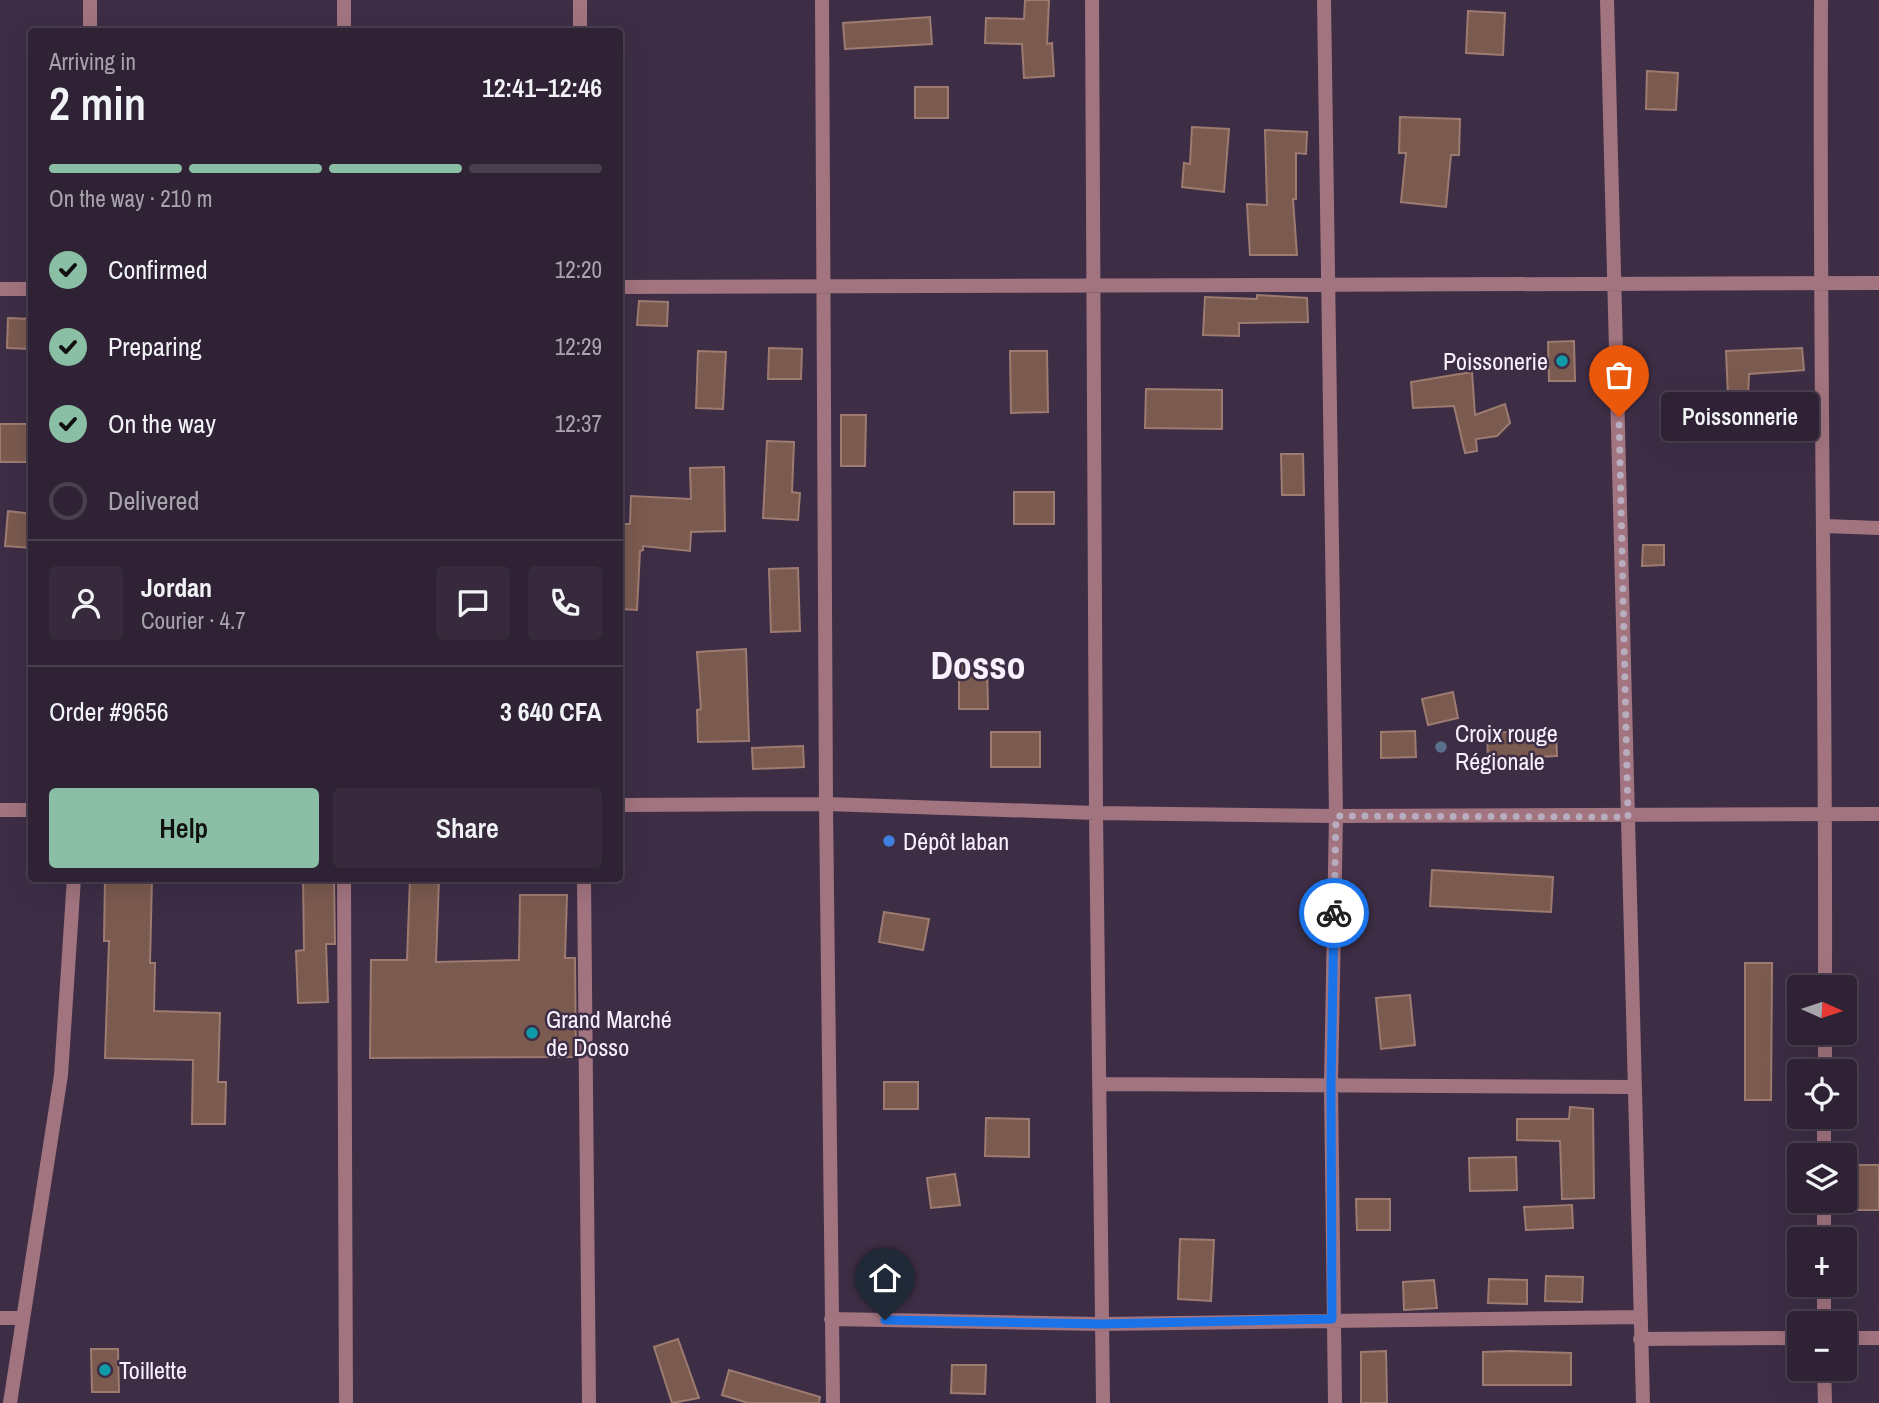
<!DOCTYPE html>
<meta charset="utf-8">
<style>
body{margin:0;font-family:"Archivo Narrow",sans-serif;background:#362a3c;color:#f1f3f6;height:100vh;display:flex;flex-direction:column;font-size:26px;white-space:nowrap}
*{box-sizing:border-box;margin:0}
p{font-size:23px;color:#a7a4ac}
.icon{flex:none;width:38px;height:38px;fill:none;stroke:currentColor;stroke-width:2;stroke-linecap:round;stroke-linejoin:round}
.map{position:relative;flex:1;overflow:hidden}
.sheet{position:absolute;left:28px;top:28px;width:595px;height:854px;display:flex;flex-direction:column;background:#2e2234;border-radius:7px;box-shadow:0 7px 28px #0002,0 0 0 2px #493f4f}
.sheet>*{flex:none}
.needle{width:46px;rotate:93deg}
.tools{position:absolute;left:1787px;top:975px;display:grid;gap:14px}
.tools a{display:grid;place-items:center;width:70px;height:70px;border-radius:7px;background:#2e2234;box-shadow:0 7px 28px #0002,0 0 0 2px #493f4f;font-size:35px}
.pin{position:absolute;display:grid;place-items:center;width:60px;height:60px;color:#fff;margin:-72px -30px;border-radius:50% 50% 50% 0;rotate:-45deg;box-shadow:0 0 7px #0007}
.pin .icon{rotate:45deg}
.courier{position:absolute;display:grid;place-items:center;width:70px;height:70px;margin:-35px;border:5px solid #1a73e8;border-radius:50%;background:#fff;color:#222;box-shadow:0 2px 9px #0007}
.bubble{position:absolute;height:49px;border-radius:7px;background:#2e2234;box-shadow:0 7px 28px #0002,0 0 0 2px #493f4f;font-size:23px;font-weight:600;line-height:49px;text-align:center}
.head em{font-style:normal;font-weight:600}
.head div{display:flex;flex-direction:column-reverse}
.head{display:flex;align-items:center;justify-content:space-between;height:119px;padding:0 21px}
h1{font-size:46px;font-weight:600;line-height:52px}
.bar{display:grid;grid-template-columns:repeat(4,1fr);gap:10px 7px;align-content:center;height:84px;padding:0 21px}
.bar i{height:9px;border-radius:5px;background:#493f4f}
.bar .on{background:#8abfa5}
.bar p{grid-column:span 4}
.line{display:flex;align-items:center;gap:18px;padding:0 21px;border-top:2px solid #493f4f}
.line div{flex:1}
.round{display:grid;place-items:center;flex:none;width:74px;height:74px;border-radius:7px;background:#362a3c}
ol{padding:0 21px;list-style:none}
li{display:flex;align-items:center;gap:21px;height:77px}
li p{margin-inline-start:auto}
li .icon{padding:7px;border-radius:50%;background:#8abfa5;color:#111;stroke-width:4}
li:last-child{color:#a7a4ac}
li i{width:38px;height:38px;border:4px solid #493f4f;border-radius:50%}
.primary-button{display:flex;gap:14px;margin-top:auto;padding:14px 21px}
.primary-button a{flex:1;height:80px;border-radius:7px;background:#8abfa5;color:#111;font-size:28px;font-weight:600;line-height:80px;text-align:center}
.primary-button a+a{background:#362a3c;color:#f1f3f6}
.map>svg:first-child{display:block}
.building{fill:#7b5a4f;stroke:#9e7b70;stroke-width:2}
.lines{fill:none;stroke-linecap:round;stroke-linejoin:round}
.street{stroke:#a2747f;stroke-width:14}
.done{stroke:#b7adbe;stroke-width:7;stroke-dasharray:0 12.6}
.route{stroke:#1a73e8;stroke-width:9}
.culture-dot{fill:#0f9aa8;stroke:#3d2e46;stroke-width:2.5}
.service-dot{fill:#5c6f8a;stroke:#3d2e46;stroke-width:2.5}
.shop-dot{fill:#3f7fe0;stroke:#3d2e46;stroke-width:2.5}
.labels{text-anchor:middle;dominant-baseline:central;stroke-width:5;stroke-linejoin:round;paint-order:stroke}
.poi-label{font-size:24px;fill:#f9f1fe;stroke:#3d2e46;text-anchor:start}
.town-label{font-size:38px;font-weight:bold;fill:#f9f1fe;stroke:#3d2e46}
</style>
<div class="map">
<svg width="1879" height="1403" viewBox="0 0 1879 1403">
<rect width="100%" height="100%" fill="#3d2e46"/>
<path class="building" d="M1025 0H1049L1047 44 1052 43 1054 76 1024 78 1022 44 985 43 986 18 1024 19Z
M1468 11 1505 13 1503 55 1466 53Z
M930 17 932 44 845 49 843 23Z
M1647 71 1678 73 1676 110 1646 109Z
M915 87H948V118H915Z
M1400 117 1460 119 1459 155H1451L1446 207 1401 202 1406 153H1399Z
M1192 127 1229 129 1224 192 1182 187 1184 163 1190 164Z
M1265 130 1307 132 1306 154 1296 153V199H1293L1297 255H1250L1247 204 1267 205Z
M1257 295 1307 298 1308 322 1239 323V336L1203 335 1205 297 1257 299Z
M639 301 668 302 667 326 637 325Z
M8 318 32 319 31 349 7 348Z
M1574 341 1575 381H1549L1548 342Z
M769 348 802 349 801 379H768Z
M1802 348 1804 370 1749 374 1746 442H1730L1726 351Z
M698 351 726 352 723 409 696 408Z
M1010 351H1047L1048 412 1011 413Z
M1472 372 1475 415 1505 404 1510 423 1497 436 1476 439 1477 451 1465 453 1454 406 1413 408 1411 382Z
M1146 389 1222 390V429L1145 428Z
M841 415H866L865 466H841Z
M0 424H32V462H0Z
M767 441 794 442 792 492 800 493 798 520 763 518Z
M1281 454H1303L1304 495H1282Z
M724 467 725 531 691 532 690 551 643 546V550L640 551 637 610 620 609V524H630L631 496 691 499 690 468Z
M1014 492H1054V524H1014Z
M8 511 32 514V548L5 546Z
M1643 545H1664V565L1642 566Z
M798 568 800 631 771 632 769 569Z
M746 649 749 741 698 742 697 710 701 709 697 652Z
M959 661H987L988 709H959Z
M1453 692 1458 718 1428 725 1422 699Z
M1556 730 1557 756 1488 759 1487 733Z
M1415 731 1416 757 1381 758V732Z
M991 732H1040V767H991Z
M803 746 804 767 753 769 752 748Z
M1432 870 1553 877 1551 912 1430 906Z
M105 878H152L150 963H155L154 1011 220 1013 218 1082H226L225 1124H192L193 1060 105 1058 109 941H104Z
M303 878H334L335 944H326L328 1002 298 1003 296 951 304 950Z
M410 878H439L436 962 519 960 520 895H567L565 958H575L576 1057 370 1058 371 960H407Z
M884 912 929 919 923 950 879 942Z
M1745 963H1772L1771 1100H1745Z
M1410 995 1415 1045 1381 1049 1376 998Z
M884 1082H918V1109H884Z
M1570 1107 1593 1109 1594 1198 1562 1199 1560 1141 1517 1140V1119H1569Z
M986 1118 1029 1119V1157L985 1156Z
M1516 1157 1517 1190 1470 1191 1469 1158Z
M1844 1165H1879V1210H1844Z
M955 1174 960 1205 931 1208 927 1178Z
M1356 1199H1390V1230H1357Z
M1572 1205 1573 1228 1526 1230 1524 1207Z
M1180 1239 1214 1240 1211 1301 1178 1299Z
M1546 1276 1583 1277 1582 1302 1545 1301Z
M1489 1279 1527 1280V1304L1488 1303Z
M1434 1280 1437 1308 1404 1310 1403 1282Z
M678 1339 699 1398 672 1403 654 1347Z
M91 1349H118L119 1392H92Z
M1386 1351 1387 1403H1361V1352Z
M1511 1351 1571 1353V1385H1483V1352Z
M952 1365H986L985 1394 951 1393Z
M729 1370 820 1397 819 1403H748L722 1395Z"/>
<g class="lines">
<path class="street" d="M344 0V32
M580 0V32
M822 0 826 804 833 1403
M1092 0 1096 813 1103 1403
M1324 0 1336 816 1331 1085 1335 1403
M1607 0 1643 1403
M1821 0C1819 329 1826 658 1825 987
M90 32V0
M620 287 1879 283
M0 289H32
M1824 526 1879 528
M620 805 826 804 1096 813 1336 816 1879 814
M0 810H32
M344 878 346 1403
M584 878 589 1403
M1825 1071V1032
M1100 1084 1635 1087
M1824 1155V1116
M1824 1239V1200
M0 1318H23
M831 1319 1101 1324 1640 1317
M1824 1323V1284
M1844 1338H1879
M1640 1339 1799 1338
M1824 1368 1825 1403
M10 1403 61 1075 74 878"/>
</g>
<g class="lines">
<path class="done" d="M1334 913 1336 816 1628 817 1619 417"/>
<path class="route" d="M885 1320 1101 1324 1332 1319 1331 1085 1334 913"/>
</g>
<g class="culture-dot">
<circle cx="1562" cy="361" r="7"/>
<circle cx="532" cy="1033" r="7"/>
<circle cx="105" cy="1370" r="7"/>
</g>
<circle class="service-dot" cx="1441" cy="747" r="7"/>
<circle class="shop-dot" cx="889" cy="841" r="7"/>
<g class="labels">
<g class="poi-label">
<text x="1548" y="361" text-anchor="end">Poissonerie</text>
<text x="1455" y="733">Croix rouge<tspan x="1455" dy="28">Régionale</tspan></text>
<text x="903" y="841">Dépôt laban</text>
<text x="546" y="1019">Grand Marché<tspan x="546" dy="28">de Dosso</tspan></text>
<text x="119" y="1370">Toillette</text>
</g>
<g class="town-label">
<text x="978" y="665">Dosso</text>
</g>
</g>
</svg>
<div class="tools">
<a><svg class="needle" viewBox="-14 -14 28 28"><path d="M0-13l5 13h-10z" fill="#e53935"/><path d="M0 13l5-13h-10z" fill="#a7a4ac"/></svg></a>
<a><svg class="icon" aria-label="locate" viewBox="0 0 24 24"><circle cx="12" cy="12" r="6"/><path d="M12 2v4M12 18v4M2 12h4M18 12h4"/></svg></a>
<a><svg class="icon" aria-label="layers" viewBox="0 0 24 24"><path d="M12 4l9 5-9 5-9-5zM3 14l9 5 9-5"/></svg></a>
<a>+</a>
<a>−</a>
</div>
<div class="pin" style="left:1619px;top:417px;background:#ea580c"><svg class="icon" aria-label="bag" viewBox="0 0 24 24"><path d="M5 8h14l-1 12H6zM9 8a3 3 0 0 1 6 0"/></svg></div>
<div class="pin" style="left:885px;top:1320px;background:#1f2937"><svg class="icon" aria-label="home" viewBox="0 0 24 24"><path d="M3 11l9-7 9 7M6 9v11h12V9"/></svg></div>
<div class="courier" style="left:1334px;top:913px"><svg class="icon" aria-label="bike" viewBox="0 0 24 24"><circle cx="6" cy="16" r="4"/><circle cx="18" cy="16" r="4"/><path d="M6 16l4-8h5l3 8M10 8l3 8H6M13 5h3"/></svg></div>
<div class="bubble" style="left:1661px;top:392px;width:158px">Poissonnerie</div>
<section class="sheet">
<div class="head"><div><h1>2 min</h1><p>Arriving in</p></div><em>12:41–12:46</em></div>
<div class="bar"><i class="on"></i><i class="on"></i><i class="on"></i><i></i><p>On the way · 210 m</p></div>
<ol>
<li><svg class="icon" aria-label="check" viewBox="0 0 24 24"><path d="M5 12l5 5 9-10"/></svg>Confirmed<p>12:20</p></li>
<li><svg class="icon" aria-label="check" viewBox="0 0 24 24"><path d="M5 12l5 5 9-10"/></svg>Preparing<p>12:29</p></li>
<li><svg class="icon" aria-label="check" viewBox="0 0 24 24"><path d="M5 12l5 5 9-10"/></svg>On the way<p>12:37</p></li>
<li><i></i>Delivered</li>
</ol>
<div class="line" style="height:126px"><a class="round"><svg class="icon" aria-label="person" viewBox="0 0 24 24"><circle cx="12" cy="8" r="4"/><path d="M4 21q1-7 8-7t8 7"/></svg></a><div><b>Jordan</b><p>Courier · 4.7</p></div><a class="round"><svg class="icon" aria-label="chat" viewBox="0 0 24 24"><path d="M4 5h16v11H9l-5 4z"/></svg></a><a class="round"><svg class="icon" aria-label="phone" viewBox="0 0 24 24"><path d="M5 4h4l2 5-3 2q2 4 5 5l2-3 5 2v4C11 20 4 13 5 4z"/></svg></a></div>
<div class="line" style="height:91px"><div>Order #9656</div><b>3 640 CFA</b></div>
<div class="primary-button"><a>Help</a><a>Share</a></div>
</section>
</div>
